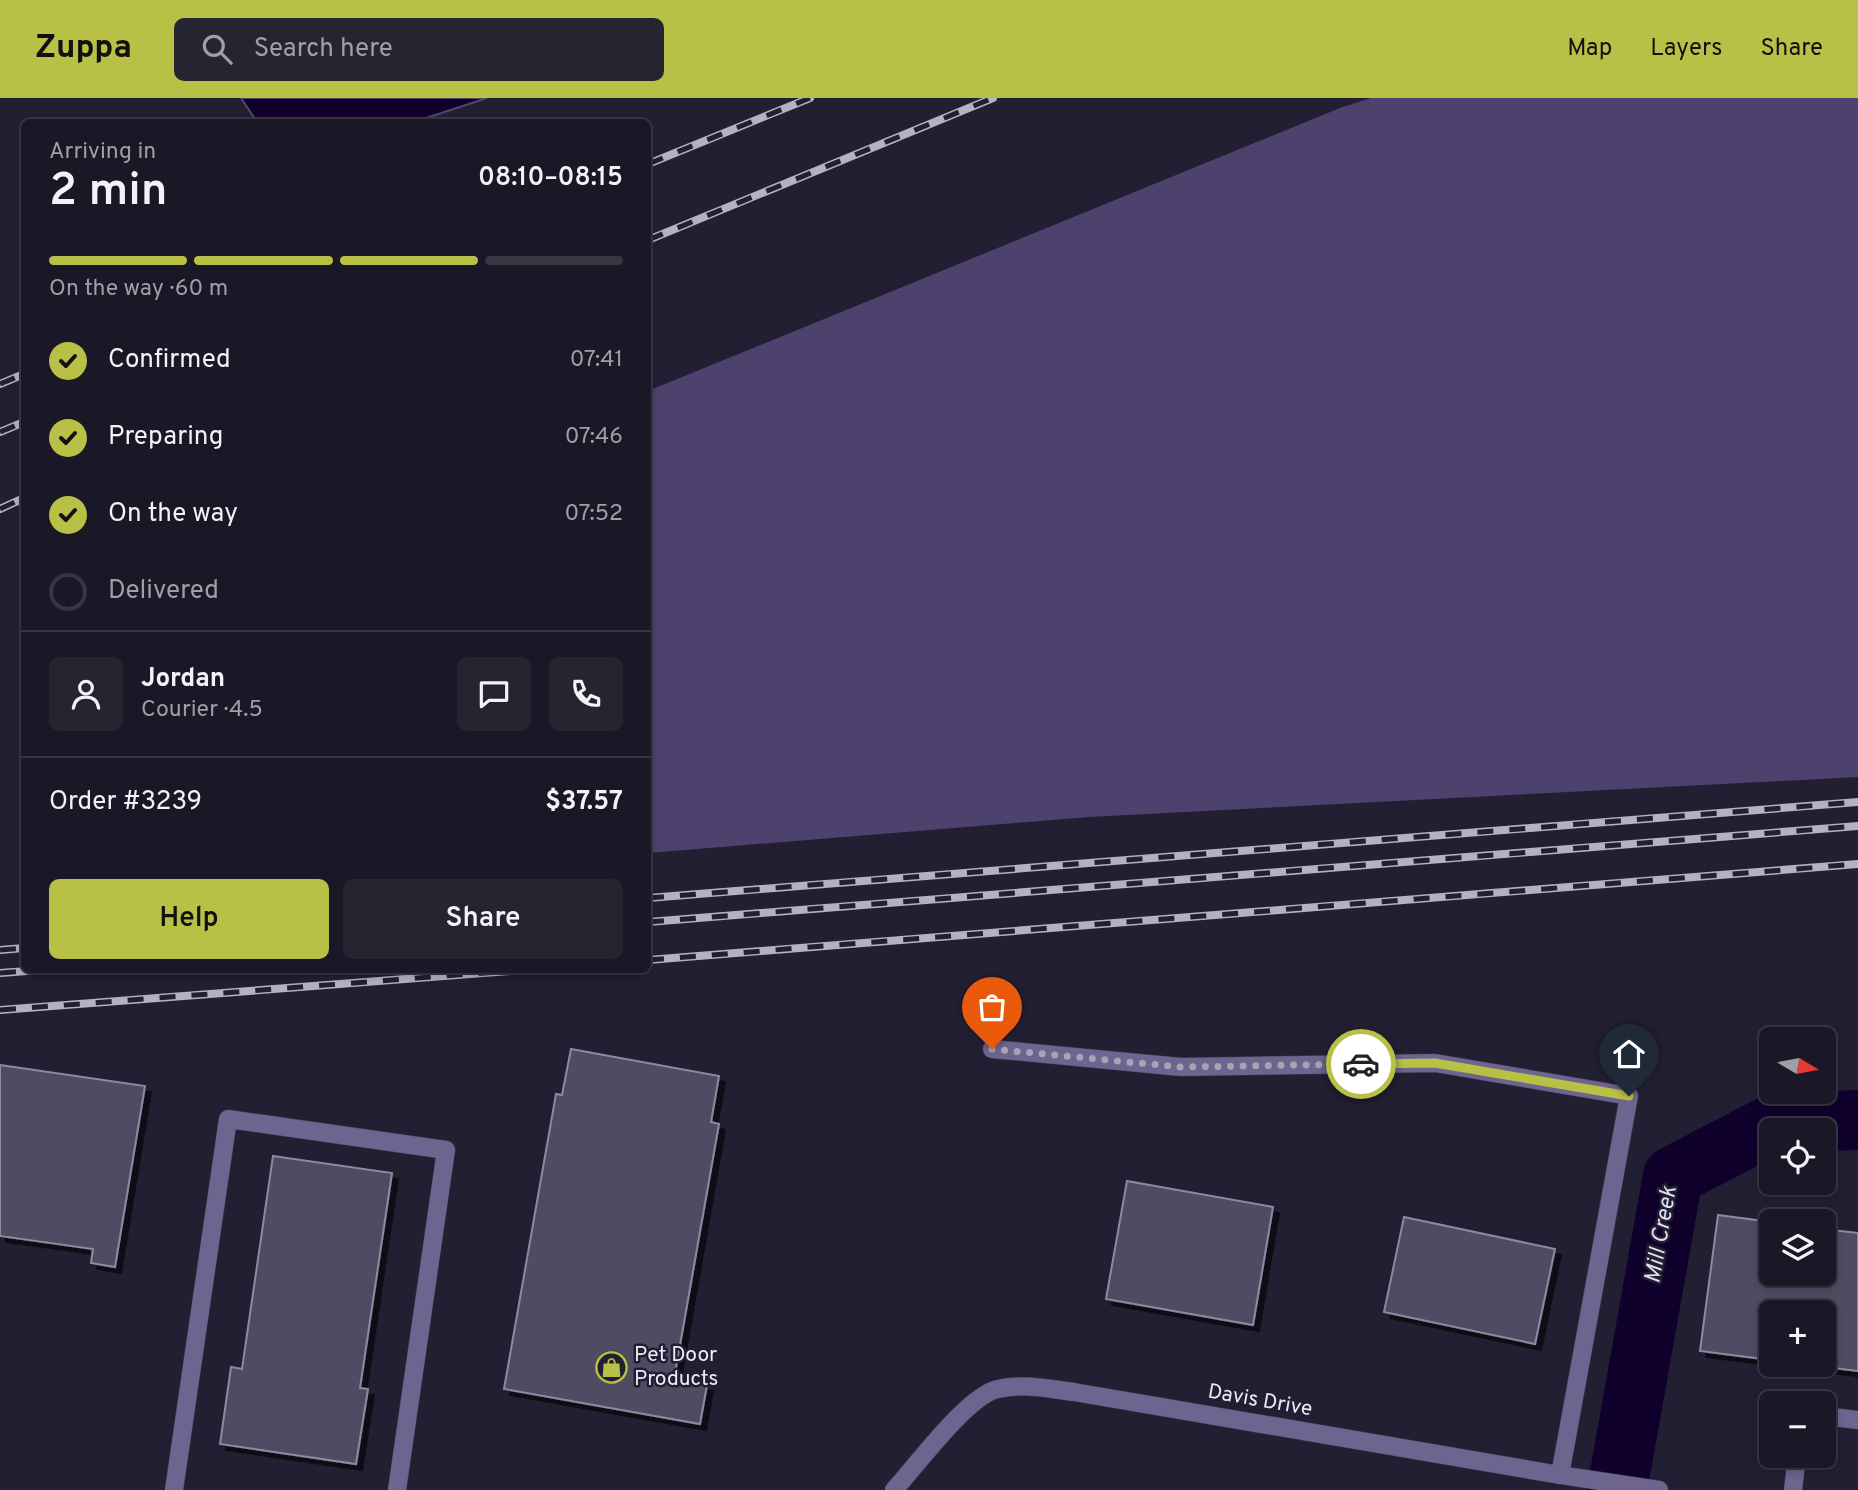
<!DOCTYPE html>
<meta charset="utf-8">
<style>
body{margin:0;font-family:Overpass,sans-serif;background:#272432;color:#f1f3f6;height:100vh;display:flex;flex-direction:column;font-size:26px;white-space:nowrap}
*{box-sizing:border-box;margin:0}
p{font-size:23px;color:#9f9fa7}
.icon{flex:none;width:38px;height:38px;fill:none;stroke:currentColor;stroke-width:2;stroke-linecap:round;stroke-linejoin:round}
.map{position:relative;flex:1;overflow:hidden}
.side{position:absolute;left:21px;top:21px;width:630px;height:854px;display:flex;flex-direction:column;background:#1a1726;border-radius:10px;box-shadow:0 4px 10px #0003,0 0 0 2px #383643}
.side>*{flex:none}
.needle{width:46px;rotate:100deg}
.buttons{position:absolute;left:1759px;top:929px;display:grid;gap:14px}
.buttons a{display:grid;place-items:center;width:77px;height:77px;border-radius:10px;background:#1a1726;box-shadow:0 4px 10px #0003,0 0 0 2px #383643;font-size:35px}
.pin{position:absolute;display:grid;place-items:center;width:60px;height:60px;color:#fff;margin:-72px -30px;border-radius:50% 50% 50% 0;rotate:-45deg;box-shadow:0 0 7px #0007}
.pin .icon{rotate:45deg}
.courier{position:absolute;display:grid;place-items:center;width:70px;height:70px;margin:-35px;border:5px solid #b8c146;border-radius:50%;background:#fff;color:#222;box-shadow:0 2px 9px #0007}
.overview em{font-style:normal;font-weight:600}
.overview div{display:flex;flex-direction:column-reverse}
.overview{display:flex;align-items:center;justify-content:space-between;height:119px;padding:0 28px}
h1{font-size:46px;font-weight:600;line-height:52px}
.bar{display:grid;grid-template-columns:repeat(4,1fr);gap:10px 7px;align-content:center;height:84px;padding:0 28px}
.bar i{height:9px;border-radius:5px;background:#383643}
.bar .selected{background:#b8c146}
.bar p{grid-column:span 4}
.line{display:flex;align-items:center;gap:18px;padding:0 28px;border-top:2px solid #383643}
.line div{flex:1}
.round{display:grid;place-items:center;flex:none;width:74px;height:74px;border-radius:10px;background:#272432}
ol{padding:0 28px;list-style:none}
li{display:flex;align-items:center;gap:21px;height:77px}
li p{margin-inline-start:auto}
li .icon{padding:7px;border-radius:50%;background:#b8c146;color:#111;stroke-width:4}
li:last-child{color:#9f9fa7}
li i{width:38px;height:38px;border:4px solid #383643;border-radius:50%}
.button{display:flex;gap:14px;margin-top:auto;padding:14px 28px}
.button a{flex:1;height:80px;border-radius:10px;background:#b8c146;color:#111;font-size:28px;font-weight:600;line-height:80px;text-align:center}
.button a+a{background:#272432;color:#f1f3f6}
header{display:flex;align-items:center;gap:42px;box-sizing:border-box;height:98px;padding:0 35px;background:#b8c146;color:#111}
header strong{font-size:33px}
nav{display:flex;gap:38px;margin-inline-start:auto;font-size:24px}
.search{width:490px;height:63px;background:#272432;display:flex;align-items:center;gap:18px;box-sizing:border-box;padding:0 24px;border-radius:10px;color:#9f9fa7;font-size:26px}
.map>svg:first-child{display:block}
.green{fill:#4c426d}
.water{fill:#0f002c;stroke:#52466a;stroke-width:2}
.lines{fill:none;stroke-linecap:round;stroke-linejoin:round}
.river{stroke:#0f002c;stroke-width:60}
.building{fill:#4f4b62;stroke:#8d89a2;stroke-width:2;filter:url(#shadow)}
.service-casing{stroke:#3f3c4f;stroke-width:19}
.minor-casing{stroke:#3f3c4f;stroke-width:19}
.service{stroke:#6d648f;stroke-width:18}
.minor{stroke:#6d648f;stroke-width:18}
.rail-casing{stroke:#b4b2c1;stroke-width:8}
.rail{stroke:#231f33;stroke-width:5;stroke-dasharray:16;stroke-linecap:butt}
.done{stroke:#a6a4b4;stroke-width:7;stroke-dasharray:0 12.6}
.route{stroke:#b8c146;stroke-width:9}
.labels{text-anchor:middle;dominant-baseline:central;stroke-width:5;stroke-linejoin:round;paint-order:stroke}
.poi-label{font-size:21px;fill:#edebf9;stroke:#231f33;text-anchor:start}
.street-label{font-size:21px;fill:#edebf9;stroke:#231f33}
.water-label{font-size:23px;font-style:italic;fill:#e2dff1;stroke:#231f33}
</style>
<header>
<strong>Zuppa</strong>
<div class="search"><svg class="icon" aria-label="search" viewBox="0 0 24 24"><circle cx="10" cy="10" r="6"/><path d="M15 15l6 6"/></svg>Search here</div>
<nav><a>Map</a><a>Layers</a><a>Share</a></nav>
</header>
<div class="map">
<svg width="1858" height="1392" viewBox="0 0 1858 1392">
<defs>
<filter id="shadow"><feDropShadow dx="6" dy="6" stdDeviation="0" flood-color="#0009"/></filter>
</defs>
<rect width="100%" height="100%" fill="#231f33"/>
<path class="green" d="M1371 0H1858V679L1089 719 648 755V293L1340 10Z"/>
<path class="water" d="M241 0H487L414 24H257Z"/>
<g class="lines">
<path class="river" d="M1617 1392 1673 1078 1775 1025 1858 1022"/>
</g>
<path class="building" d="M571 951 719 978 711 1024 719 1026 674 1281 707 1287 700 1326 504 1291 556 996 562 997Z
M0 967 145 988 115 1169 91 1165 93 1151 0 1138Z
M273 1058 392 1075 360 1290 368 1291 356 1366 220 1346 231 1269 242 1271Z
M1127 1083 1273 1109 1253 1227 1106 1201Z
M1718 1117 1771 1124V1176H1824V1131L1858 1135V1273L1809 1267H1824V1214H1771V1262L1700 1253Z
M1404 1119 1555 1151 1535 1246 1384 1214Z"/>
<g class="lines">
<defs>
<path id="service" d="M992 951 1181 969 1435 965 1629 998 1560 1377
M1824 1318 1858 1322
M174 1392 228 1021 446 1052 397 1392
M1793 1392 1797 1358"/>
<path id="minor" d="M894 1392C917 1367 968 1297 998 1291 1023 1285 1049 1291 1074 1294L1560 1377 1659 1392"/>
</defs>
<use href="#service" class="service-casing"/>
<use href="#minor" class="minor-casing"/>
<use href="#service" class="service"/>
<use href="#minor" class="minor"/>
<defs>
<path id="rail" d="M648 66 810 0
M648 142 993 0
M0 286 24 276
M0 334 24 324
M0 411 24 400
M648 800 1858 704
M648 824 1858 728
M0 852 24 850
M648 862 1858 766
M0 875 41 872
M0 912 523 872"/>
</defs>
<use href="#rail" class="rail-casing"/>
<use href="#rail" class="rail"/>
</g>
<g class="lines">
<path class="done" d="M992 951 1181 969 1361 966"/>
<path class="route" d="M1361 966 1435 965 1629 998"/>
</g>
<defs>
<symbol id="shop-ring" viewBox="-11 -11 22 22"><circle r="9.5" fill="#231f33" stroke="#b8c146" stroke-width="1.5"/><path d="M-5-2.5h2.3a2.7 3.5 0 0 1 5.4 0H5L5.5 6h-11ZM-1.5-2.5h3a1.5 2.3 0 0 0-3 0Z" fill="#b8c146"/></symbol>
</defs>
<g fill-rule="evenodd">
<use href="#shop-ring" x="594" y="1252" width="35" height="35"/>
</g>
<g class="labels">
<g class="poi-label">
<text x="634" y="1257">Pet Door<tspan x="634" dy="24">Products</tspan></text>
</g>
<g class="street-label">
<text transform="translate(1260 1303) rotate(10)">Davis Drive</text>
</g>
<g class="water-label">
<text transform="translate(1662 1137) rotate(-80)">Mill Creek</text>
</g>
</g>
</svg>
<div class="buttons">
<a><svg class="needle" viewBox="-14 -14 28 28"><path d="M0-13l5 13h-10z" fill="#e53935"/><path d="M0 13l5-13h-10z" fill="#9f9fa7"/></svg></a>
<a><svg class="icon" aria-label="locate" viewBox="0 0 24 24"><circle cx="12" cy="12" r="6"/><path d="M12 2v4M12 18v4M2 12h4M18 12h4"/></svg></a>
<a><svg class="icon" aria-label="layers" viewBox="0 0 24 24"><path d="M12 4l9 5-9 5-9-5zM3 14l9 5 9-5"/></svg></a>
<a>+</a>
<a>−</a>
</div>
<div class="pin" style="left:992px;top:951px;background:#ea580c"><svg class="icon" aria-label="bag" viewBox="0 0 24 24"><path d="M5 8h14l-1 12H6zM9 8a3 3 0 0 1 6 0"/></svg></div>
<div class="pin" style="left:1629px;top:998px;background:#1f2937"><svg class="icon" aria-label="home" viewBox="0 0 24 24"><path d="M3 11l9-7 9 7M6 9v11h12V9"/></svg></div>
<div class="courier" style="left:1361px;top:966px"><svg class="icon" aria-label="car" viewBox="0 0 24 24"><path d="M5 17H2v-5l4-1 3-4h7l3 4 3 1v5h-3M9 17h6M6 11h13"/><circle cx="7" cy="17" r="2"/><circle cx="17" cy="17" r="2"/></svg></div>
<section class="side">
<div class="overview"><div><h1>2 min</h1><p>Arriving in</p></div><em>08:10–08:15</em></div>
<div class="bar"><i class="selected"></i><i class="selected"></i><i class="selected"></i><i></i><p>On the way · 60 m</p></div>
<ol>
<li><svg class="icon" aria-label="check" viewBox="0 0 24 24"><path d="M5 12l5 5 9-10"/></svg>Confirmed<p>07:41</p></li>
<li><svg class="icon" aria-label="check" viewBox="0 0 24 24"><path d="M5 12l5 5 9-10"/></svg>Preparing<p>07:46</p></li>
<li><svg class="icon" aria-label="check" viewBox="0 0 24 24"><path d="M5 12l5 5 9-10"/></svg>On the way<p>07:52</p></li>
<li><i></i>Delivered</li>
</ol>
<div class="line" style="height:126px"><a class="round"><svg class="icon" aria-label="person" viewBox="0 0 24 24"><circle cx="12" cy="8" r="4"/><path d="M4 21q1-7 8-7t8 7"/></svg></a><div><b>Jordan</b><p>Courier · 4.5</p></div><a class="round"><svg class="icon" aria-label="chat" viewBox="0 0 24 24"><path d="M4 5h16v11H9l-5 4z"/></svg></a><a class="round"><svg class="icon" aria-label="phone" viewBox="0 0 24 24"><path d="M5 4h4l2 5-3 2q2 4 5 5l2-3 5 2v4C11 20 4 13 5 4z"/></svg></a></div>
<div class="line" style="height:91px"><div>Order #3239</div><b>$37.57</b></div>
<div class="button"><a>Help</a><a>Share</a></div>
</section>
</div>
